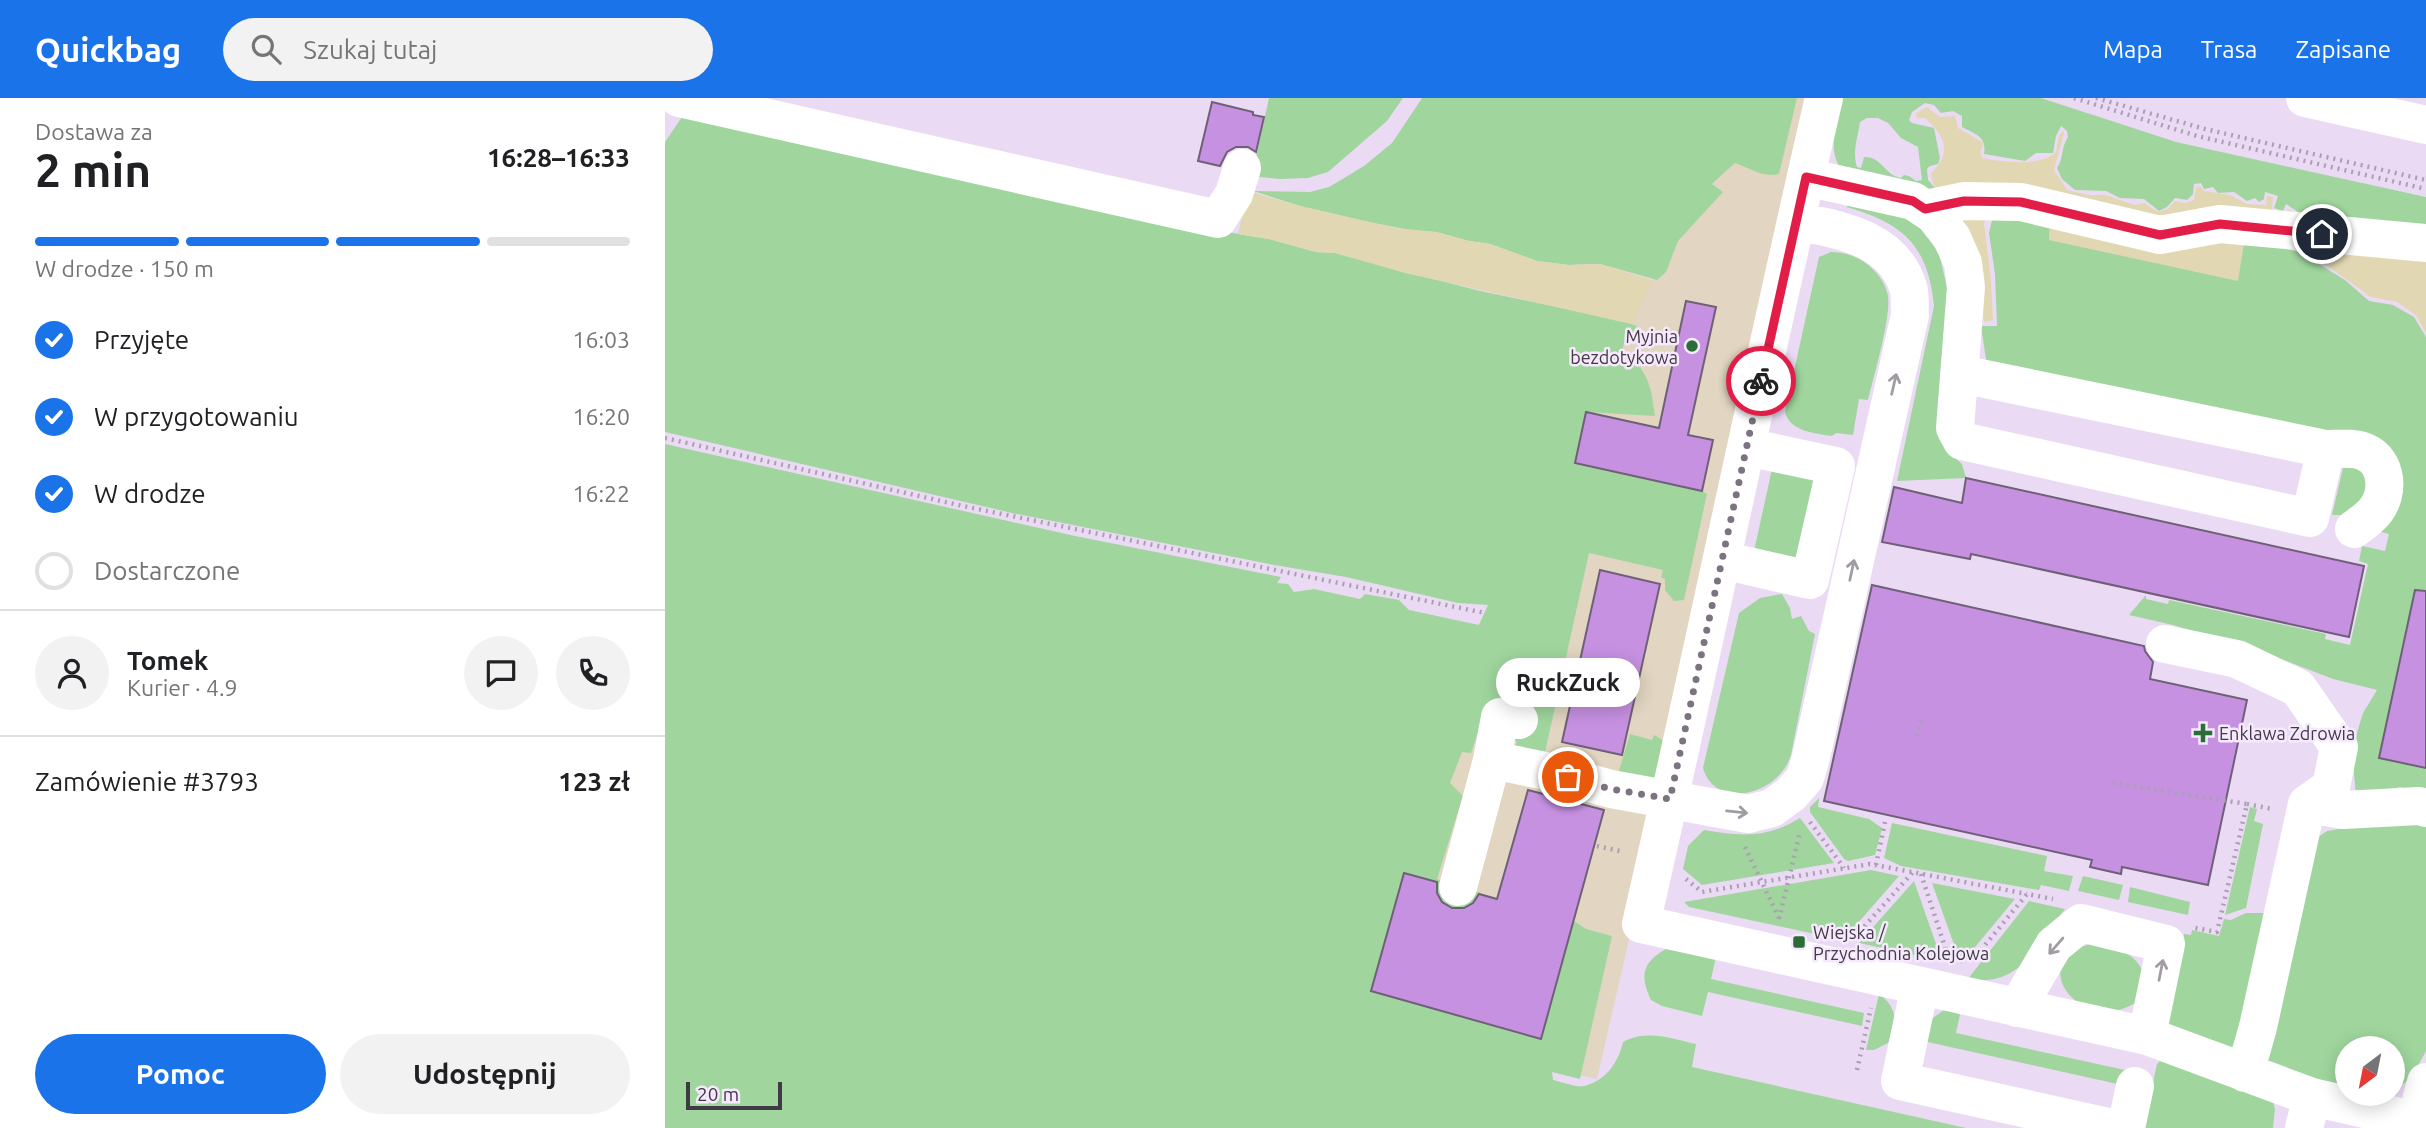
<!DOCTYPE html>
<html lang="pl">
<meta charset="utf-8">
<style>
body{margin:0;font-family:Ubuntu,sans-serif;background:#f2f2f2;color:#202124;height:100vh;display:flex;flex-direction:column;font-size:26px;white-space:nowrap}
*{box-sizing:border-box;margin:0}
p{font-size:23px;color:#757577}
.icon{flex:none;width:38px;height:38px;fill:none;stroke:currentColor;stroke-width:2;stroke-linecap:round;stroke-linejoin:round}
.map{position:relative;flex:1;overflow:hidden}
.details{display:flex;flex-direction:column;background:#fff;width:665px}
.details>*{flex:none}
.needle{width:46px;rotate:212deg}
.buttons{position:absolute;left:1670px;top:938px;display:grid;gap:14px}
.buttons a{display:grid;place-items:center;width:70px;height:70px;border-radius:50%;background:#fff;box-shadow:0 4px 18px #0003;font-size:35px}
.scale{position:absolute;left:21px;bottom:18px;width:96px;box-sizing:border-box;padding-left:7px;border:4px solid #403a44;border-top:0;font-size:19px;line-height:24px;white-space:nowrap;color:#403a44;-webkit-text-stroke:5px #f6e9fe;paint-order:stroke}
.pin{position:absolute;display:grid;place-items:center;width:60px;height:60px;color:#fff;margin:-30px;border:4px solid #fff;border-radius:50%;box-shadow:0 2px 7px #0007}
.courier{position:absolute;display:grid;place-items:center;width:70px;height:70px;margin:-35px;border:5px solid #e11d48;border-radius:50%;background:#fff;color:#222;box-shadow:0 2px 9px #0007}
.bubble{position:absolute;height:49px;border-radius:24px;background:#fff;box-shadow:0 4px 18px #0003;font-size:23px;font-weight:700;line-height:49px;text-align:center}
.headline em{font-style:normal;font-weight:700}
.headline div{display:flex;flex-direction:column-reverse}
.headline{display:flex;align-items:center;justify-content:space-between;height:119px;padding:0 35px}
h1{font-size:46px;font-weight:700;line-height:52px}
.bar{display:grid;grid-template-columns:repeat(4,1fr);gap:10px 7px;align-content:center;height:84px;padding:0 35px}
.bar i{height:9px;border-radius:5px;background:#e0e0e0}
.bar .current{background:#1a73e8}
.bar p{grid-column:span 4}
.line{display:flex;align-items:center;gap:18px;padding:0 35px;border-top:2px solid #e0e0e0}
.line div{flex:1}
.round{display:grid;place-items:center;flex:none;width:74px;height:74px;border-radius:37px;background:#f2f2f2}
ol{padding:0 35px;list-style:none}
li{display:flex;align-items:center;gap:21px;height:77px}
li p{margin-inline-start:auto}
li .icon{padding:7px;border-radius:50%;background:#1a73e8;color:#fff;stroke-width:4}
li:last-child{color:#757577}
li i{width:38px;height:38px;border:4px solid #e0e0e0;border-radius:50%}
.button{display:flex;gap:14px;margin-top:auto;padding:14px 35px}
.button a{flex:1;height:80px;border-radius:42px;background:#1a73e8;color:#fff;font-size:28px;font-weight:700;line-height:80px;text-align:center}
.button a+a{background:#f2f2f2;color:#202124}
header{display:flex;align-items:center;gap:42px;box-sizing:border-box;height:98px;padding:0 35px;background:#1a73e8;color:#fff}
header strong{font-size:33px}
nav{display:flex;gap:38px;margin-inline-start:auto;font-size:24px}
.search{width:490px;height:63px;background:#f2f2f2;display:flex;align-items:center;gap:18px;box-sizing:border-box;padding:0 24px;border-radius:38px;color:#757577;font-size:26px}
main{display:flex;flex:1;min-height:0}
.map>svg:first-child{display:block}
.commercial{fill:#e2d6c2}
.green{fill:#a0d69e;fill-rule:evenodd}
.sand{fill:#e1d8b3}
.building{fill:#c691e1;stroke:#6f6077;stroke-width:2}
.lines{fill:none;stroke-linecap:round;stroke-linejoin:round}
.path{stroke:#ac9fb3;stroke-width:4.5;stroke-dasharray:2 5;stroke-linecap:butt}
.minor{stroke:#fff;stroke-width:38}
.oneway{stroke:#a09ca2}
.done{stroke:#7c7282;stroke-width:7;stroke-dasharray:0 12.6}
.route{stroke:#e11d48;stroke-width:9}
.poi-dot{fill:#2b6d37;stroke:#f6e9fe;stroke-width:2.5}
.labels{text-anchor:middle;dominant-baseline:central;stroke-width:5;stroke-linejoin:round;paint-order:stroke}
.poi-label{font-size:18px;fill:#403a44;stroke:#f6e9fe;text-anchor:start}
</style>
<header>
<strong>Quickbag</strong>
<div class="search"><svg class="icon" aria-label="search" viewBox="0 0 24 24"><circle cx="10" cy="10" r="6"/><path d="M15 15l6 6"/></svg>Szukaj tutaj</div>
<nav><a>Mapa</a><a>Trasa</a><a>Zapisane</a></nav>
</header>
<main>
<section class="details">
<div class="headline"><div><h1>2 min</h1><p>Dostawa za</p></div><em>16:28–16:33</em></div>
<div class="bar"><i class="current"></i><i class="current"></i><i class="current"></i><i></i><p>W drodze · 150 m</p></div>
<ol>
<li><svg class="icon" aria-label="check" viewBox="0 0 24 24"><path d="M5 12l5 5 9-10"/></svg>Przyjęte<p>16:03</p></li>
<li><svg class="icon" aria-label="check" viewBox="0 0 24 24"><path d="M5 12l5 5 9-10"/></svg>W przygotowaniu<p>16:20</p></li>
<li><svg class="icon" aria-label="check" viewBox="0 0 24 24"><path d="M5 12l5 5 9-10"/></svg>W drodze<p>16:22</p></li>
<li><i></i>Dostarczone</li>
</ol>
<div class="line" style="height:126px"><a class="round"><svg class="icon" aria-label="person" viewBox="0 0 24 24"><circle cx="12" cy="8" r="4"/><path d="M4 21q1-7 8-7t8 7"/></svg></a><div><b>Tomek</b><p>Kurier · 4.9</p></div><a class="round"><svg class="icon" aria-label="chat" viewBox="0 0 24 24"><path d="M4 5h16v11H9l-5 4z"/></svg></a><a class="round"><svg class="icon" aria-label="phone" viewBox="0 0 24 24"><path d="M5 4h4l2 5-3 2q2 4 5 5l2-3 5 2v4C11 20 4 13 5 4z"/></svg></a></div>
<div class="line" style="height:91px"><div>Zamówienie #3793</div><b>123 zł</b></div>
<div class="button"><a>Pomoc</a><a>Udostępnij</a></div>
</section>
<div class="map">
<svg width="1761" height="1030" viewBox="0 0 1761 1030">
<rect width="100%" height="100%" fill="#ebdaf4"/>
<path class="commercial" d="M1075 0H1157L932 981 638 917 640 870 1070 19Z"/>
<path class="green" d="M604 0H738L722 23 663 74 643 80 615 81 587 78Z
M757 0H1132L1114 76C1098 80 1085 70 1070 65L1050 83 1047 86 1058 94 1013 143 1001 174 992 182 935 166 903 167 872 163 825 146 804 143 771 134 745 132 703 124 635 108 588 93 645 94 664 89 699 68 727 45Z
M1177 0H1376L1511 44 1761 99V140L1633 114 1621 106 1618 113 1609 110 1613 98 1600 94 1599 101 1594 104 1590 100 1582 103 1569 94 1553 95 1548 89 1539 91 1536 85 1529 86 1528 96 1522 102 1510 100 1502 109 1494 113 1479 101 1455 100 1441 93 1410 92 1397 81 1392 70C1399 60 1396 49 1403 39L1402 33 1396 28 1391 38 1388 55H1371L1360 63 1319 56C1322 38 1310 36 1297 29V18L1288 13 1276 15 1269 7 1260 5 1247 14 1244 22 1247 25 1269 30 1275 60 1273 66 1265 68 1262 71 1263 82 1270 90 1265 95 1177 73C1161 50 1172 25 1177 0ZM1202 20H1213L1223 25 1236 40 1253 49 1257 82 1251 83 1244 78 1239 77 1236 80C1219 77 1217 58 1199 59L1196 70 1192 69C1187 54 1193 39 1195 24Z
M21 13 368 88 573 136 604 141 651 154 670 155 815 193 956 222 972 228 959 245 956 259 967 267 972 266C986 281 987 298 990 318L921 314 910 365 1037 393 1042 396 1019 502 1009 503 1000 492V481L996 480 998 472 924 455 879 659 953 676 965 636 987 642 989 637 1001 644 994 677C980 684 965 683 950 680L947 685C928 680 879 673 870 656L853 651 850 646 852 645 843 631 852 633 854 622 850 612 835 608 821 610 806 655 797 654 785 685 798 698 772 781 816 795 813 801 817 807H829L832 801 909 823 921 831 947 838 915 981 887 974 888 982C897 984 912 990 920 988 942 981 953 965 958 944 982 931 1007 941 1031 946L1027 969 1301 1030H0V346L410 438 616 479 612 485 623 486 629 494 649 491 695 501 700 496 734 502 744 512 814 527 823 507 793 505 681 479 604 466 347 415 0 334V44Z
M1185 107 1246 121 1262 136 1275 159 1284 199 1287 357 1297 366 1301 380 1232 383 1269 208C1263 147 1238 125 1181 109Z
M1327 122 1366 123 1596 143 1636 155 1680 182 1704 203 1728 207 1749 219 1761 239V695L1735 689 1691 699 1687 651 1698 615 1712 592 1668 581 1598 554 1508 527 1464 517 1481 497V501L1503 506 1504 502 1661 536 1660 541 1685 547 1703 466 1694 463 1697 448 1720 453 1724 436 1709 432 1726 375 1322 268 1316 228H1332L1330 176 1324 135Z
M1166 154C1179 154 1192 158 1202 166 1213 175 1220 184 1223 198 1226 220 1209 277 1203 302L1194 301 1188 337 1171 335 1167 338C1150 335 1125 334 1120 314L1154 159Z
M1680 361 1700 365 1709 388 1688 417H1667Z
M1107 371 1144 377 1150 385 1131 460 1089 453Z
M1117 496 1125 510 1127 521 1136 518 1144 533 1150 536 1126 657C1114 697 1050 713 1038 670L1074 515 1095 500Z
M1154 700 1153 709 1204 721 1217 730 1210 757 1183 763 1179 761 1145 714V709Z
M1585 709 1592 711 1589 723 1598 726 1581 810 1560 817Z
M1135 720 1169 765 1037 787 1018 771 1023 748 1039 732C1076 738 1101 741 1135 720Z
M1721 723 1761 725V953L1747 979 1727 995V950H1682V991L1605 968 1600 955 1646 744 1662 733Z
M1227 725 1382 758 1379 773 1408 778 1404 793 1376 787 1374 792 1236 768 1219 760Z
M1206 772 1234 778 1178 842 1024 809 1019 804Z
M1418 778 1458 787 1454 802 1413 793Z
M1249 783 1277 863 1194 845Z
M1267 785 1350 801 1296 866Z
M1465 789 1525 804 1523 817 1463 804Z
M1364 803 1400 811 1358 866C1340 881 1325 884 1302 882Z
M1581 815H1604L1567 955 1502 926 1501 921 1519 836 1526 837 1527 832 1554 838 1559 821 1566 822Z
M1425 846C1450 852 1468 850 1479 876L1470 905C1416 938 1359 864 1425 846Z
M1001 851 1051 859 1046 881 1199 915 1197 928 1043 894 1037 918 997 908 986 902C974 877 978 864 1001 851Z
M1214 896C1233 909 1233 927 1223 945L1209 952H1201Z
M1279 912H1296L1291 935 1460 972 1457 987 1258 943 1265 922Z
M1495 963 1607 1000 1610 1011 1608 1030H1478L1492 966Z"/>
<path class="sand" d="M1262 9 1275 19 1290 18 1293 30 1319 45 1315 54 1317 60C1339 64 1374 69 1391 54L1394 37 1398 33 1399 36 1389 72 1402 92 1423 97H1441L1469 107 1479 105 1493 114 1503 111 1510 103 1520 105 1529 102 1531 89 1535 88 1539 93 1565 97 1582 106 1601 107 1602 98 1608 99 1607 112 1623 113V111L1634 117 1761 141V235L1751 217 1732 204 1706 199 1636 149 1580 139 1573 183 1384 142 1385 121 1336 115 1319 124 1326 183 1328 222 1319 224 1316 208 1267 82 1266 75C1288 54 1280 38 1260 20H1252L1251 15Z
M583 93 635 108 731 130 771 134 804 143 825 146 872 163 903 167 935 166 988 182 966 226 740 175 670 155 651 154 604 141 573 136Z"/>
<path class="building" d="M547 4 588 14V17L599 19 591 54 583 49H571L562 54 555 68 533 63Z
M1021 203 1051 209 1023 337 1048 342 1037 393 910 365 921 314 994 330Z
M1301 380 1699 468 1684 539 1306 456 1305 461 1217 444 1229 389 1297 405Z
M935 472 995 486 957 657 897 644Z
M1207 487 1479 548 1480 553 1488 564 1485 581 1582 602 1543 787 1457 769 1456 776 1425 769 1427 762 1159 703Z
M1750 492 1761 493V670L1714 660Z
M863 692 939 712 876 941 706 893 739 775 772 784V795L777 804 787 810H799L808 805 814 796 832 801Z"/>
<g class="lines">
<path class="path" d="M1409 0 1532 38 1761 91
M1431 0 1540 31 1761 82
M0 340 298 408 820 515
M1252 638 1257 620
M1448 685 1582 706 1552 834 1530 830
M1582 706 1607 711
M1145 724 1179 770
M932 748 959 754
M1080 749 1114 820
M1211 767 1220 724
M1256 776 1283 858
M1021 781 1037 794 1205 766 1362 796
M1114 821 1135 734
M1190 839 1248 774
M1307 863 1362 796 1388 801
M1192 972 1206 910"/>
<path class="minor" d="M14 0 553 121 569 96 577 70
M1159 0C1095 275 1039 551 976 826L1482 938 1647 999 1761 1025
M1640 0 1761 27
M1141 79 1248 103 1269 117 1287 140 1298 165 1301 189 1290 330 1297 343 1645 420 1661 351 1296 276
M1260 111 1299 103 1356 104 1495 137 1555 126 1761 145
M1661 351C1673 351 1690 349 1700 354 1723 364 1724 395 1711 412 1705 420 1697 425 1689 431
M1057 462 1145 482 1171 368 1082 349
M1500 546 1572 561 1633 590 1674 649 1666 689 1642 706 1593 929 1580 975
M854 622 835 619 827 662 881 673 946 691 1083 716 1107 710 1126 696 1140 680 1146 659 1245 217C1244 208 1246 197 1243 189 1228 140 1175 132 1131 123
M1642 706 1678 712 1754 708 1761 710
M793 789 827 662
M1255 888 1235 983 1448 1030
M1352 910 1389 847 1416 825 1501 846 1482 938
M1751 1022 1761 984
M1461 1030 1470 988
M1639 1030 1647 999"/>
</g>
<defs><path id="oneway-shaft" d="M-6 0H5M1.5-3L5.5 0L1.5 3" fill="none" stroke-width="1.6" stroke-linecap="round" stroke-linejoin="round" transform="scale(1.75)"/></defs>
<g class="oneway">
<use href="#oneway-shaft" transform="translate(1229 286) rotate(-77)"/>
<use href="#oneway-shaft" transform="translate(1187 472) rotate(-78)"/>
<use href="#oneway-shaft" transform="translate(1072 714) rotate(6)"/>
<use href="#oneway-shaft" transform="translate(1391 848) rotate(131)"/>
<use href="#oneway-shaft" transform="translate(1496 872) rotate(-79)"/>
</g>
<g class="lines">
<path class="done" d="M903 679 946 691 1005 701 1096 283"/>
<path class="route" d="M1096 283 1141 79 1248 103 1260 111 1299 103 1356 104 1495 137 1555 126 1657 136"/>
</g>
<g class="poi-dot">
<circle cx="1027" cy="248" r="7"/>
<path d="M1534.5 624.5h7v7h7v7h-7v7h-7v-7h-7v-7h7z"/>
<rect x="1127" y="837" width="14" height="14" rx="3.5"/>
</g>
<g class="labels">
<g class="poi-label">
<text x="1013" y="238" text-anchor="end">Myjnia<tspan x="1013" dy="21">bezdotykowa</tspan></text>
<text x="1554" y="635">Enklawa Zdrowia</text>
<text x="1148" y="834">Wiejska /<tspan x="1148" dy="21">Przychodnia Kolejowa</tspan></text>
</g>
</g>
</svg>
<div class="buttons">
<a><svg class="needle" viewBox="-14 -14 28 28"><path d="M0-13l5 13h-10z" fill="#e53935"/><path d="M0 13l5-13h-10z" fill="#757577"/></svg></a>
</div>
<div class="scale">20 m</div>
<div class="pin" style="left:903px;top:679px;background:#ea580c"><svg class="icon" aria-label="bag" viewBox="0 0 24 24"><path d="M5 8h14l-1 12H6zM9 8a3 3 0 0 1 6 0"/></svg></div>
<div class="pin" style="left:1657px;top:136px;background:#1f2937"><svg class="icon" aria-label="home" viewBox="0 0 24 24"><path d="M3 11l9-7 9 7M6 9v11h12V9"/></svg></div>
<div class="courier" style="left:1096px;top:283px"><svg class="icon" aria-label="bike" viewBox="0 0 24 24"><circle cx="6" cy="16" r="4"/><circle cx="18" cy="16" r="4"/><path d="M6 16l4-8h5l3 8M10 8l3 8H6M13 5h3"/></svg></div>
<div class="bubble" style="left:831px;top:560px;width:144px">RuckZuck</div>
</div>
</main>
